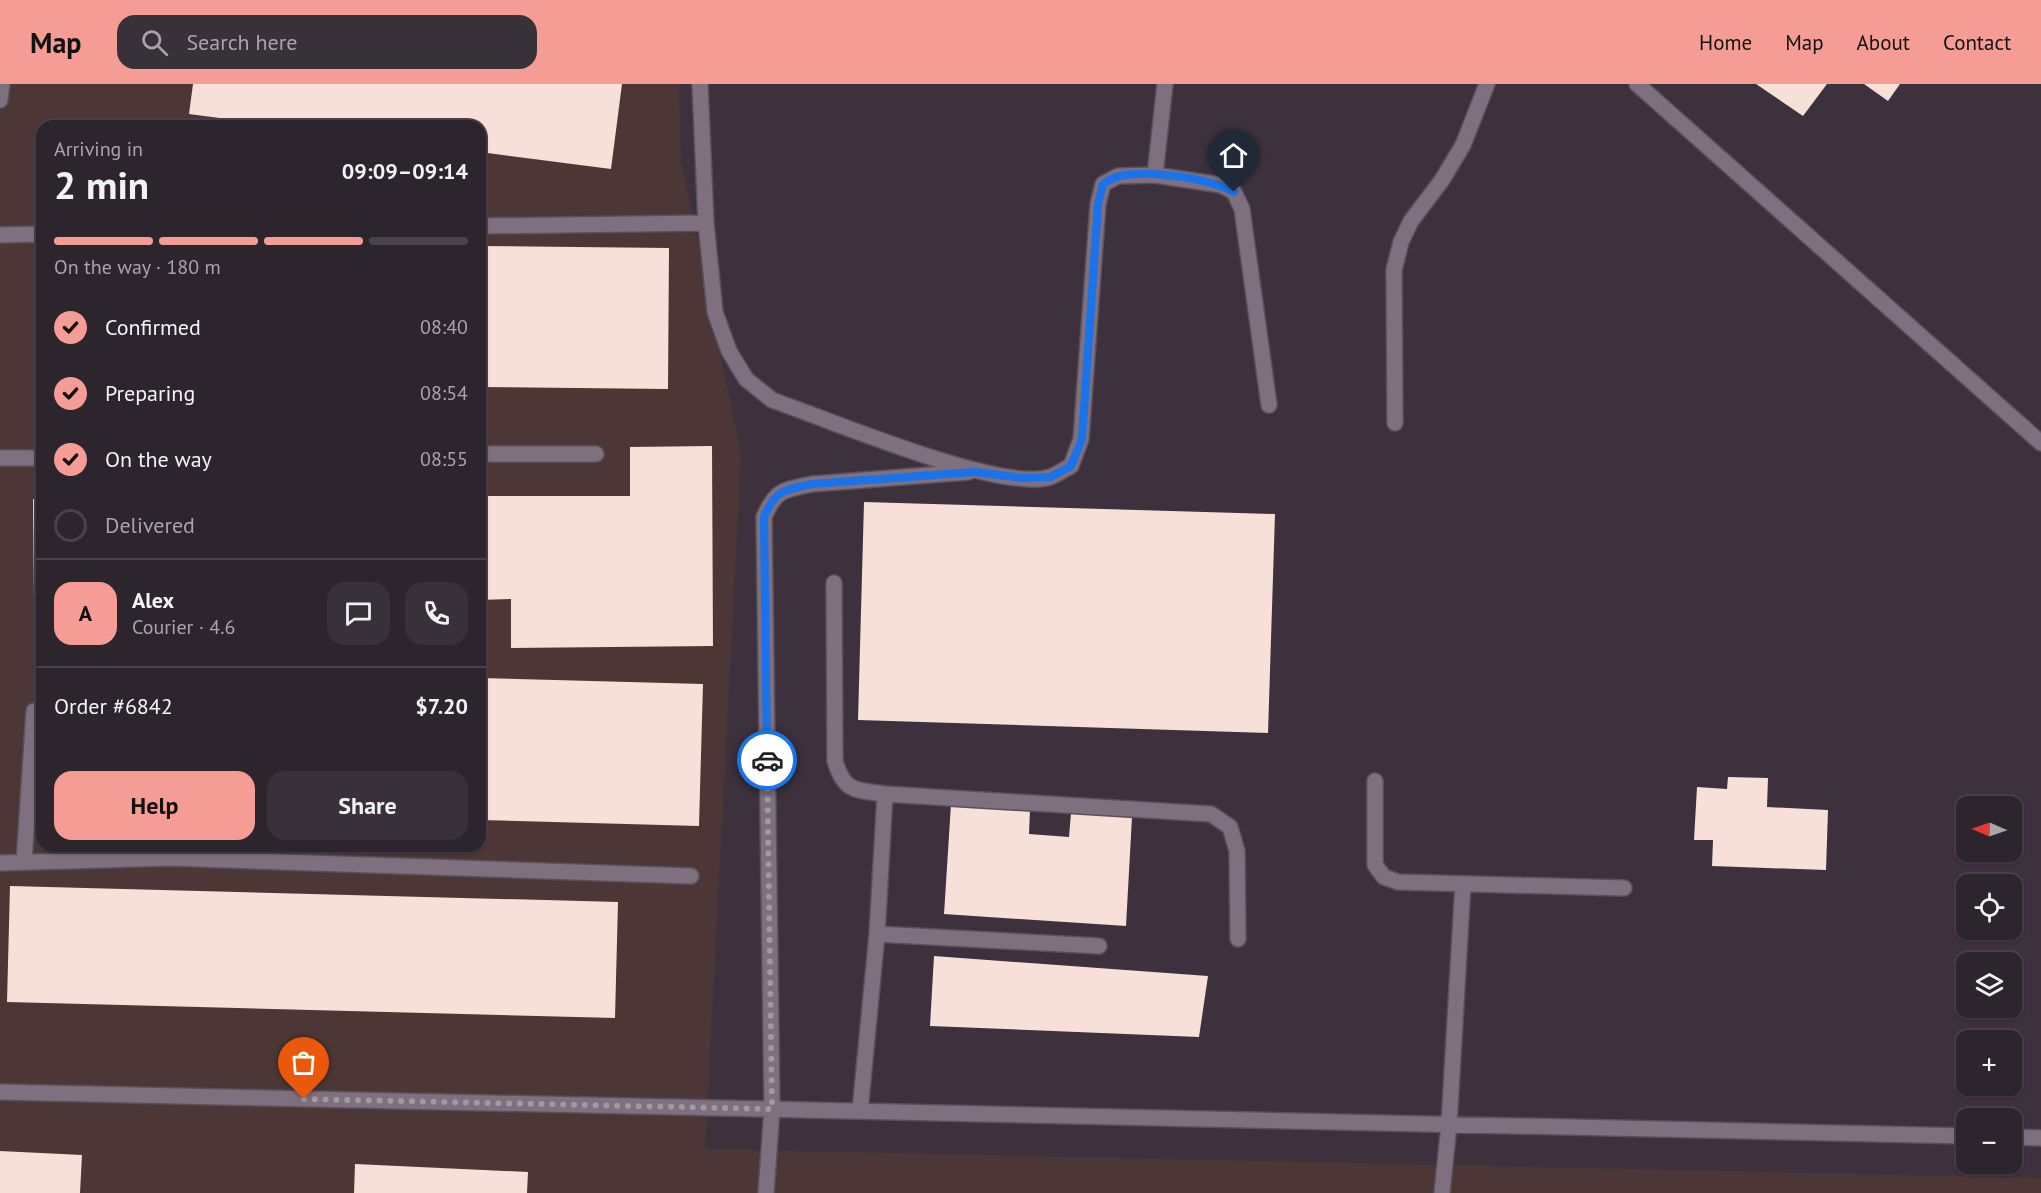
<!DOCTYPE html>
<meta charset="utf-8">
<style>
body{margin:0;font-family:"PT Sans",sans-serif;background:#39313a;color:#f1f3f6;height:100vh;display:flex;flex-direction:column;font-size:22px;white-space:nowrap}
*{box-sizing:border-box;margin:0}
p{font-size:20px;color:#a7a5aa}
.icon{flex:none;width:33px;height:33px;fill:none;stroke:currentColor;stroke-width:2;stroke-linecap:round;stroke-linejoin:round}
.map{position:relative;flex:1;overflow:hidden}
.details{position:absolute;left:36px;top:36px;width:450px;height:732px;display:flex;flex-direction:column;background:#2d252e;border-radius:18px;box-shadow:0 2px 4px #0004,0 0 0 2px #48424a}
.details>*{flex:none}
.needle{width:39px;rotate:272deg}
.controls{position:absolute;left:1956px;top:712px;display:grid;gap:12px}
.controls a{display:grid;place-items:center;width:66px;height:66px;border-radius:12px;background:#2d252e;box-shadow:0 2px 4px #0004,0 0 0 2px #48424a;font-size:30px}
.pin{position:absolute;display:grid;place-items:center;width:51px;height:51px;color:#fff;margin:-62px -26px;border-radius:50% 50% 50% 0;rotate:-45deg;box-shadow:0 0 6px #0007}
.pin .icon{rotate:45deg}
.courier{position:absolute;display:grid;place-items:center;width:60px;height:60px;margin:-30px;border:4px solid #1a73e8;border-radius:50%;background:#fff;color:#222;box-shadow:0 2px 8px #0007}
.headline em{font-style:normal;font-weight:600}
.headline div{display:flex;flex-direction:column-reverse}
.headline{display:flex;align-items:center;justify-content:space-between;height:102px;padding:0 18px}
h1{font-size:39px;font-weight:600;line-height:45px}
.bar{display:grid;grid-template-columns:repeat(4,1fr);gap:9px 6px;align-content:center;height:72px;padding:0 18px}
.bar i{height:8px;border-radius:4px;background:#48424a}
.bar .active{background:#f59c94}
.bar p{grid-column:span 4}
.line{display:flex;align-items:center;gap:15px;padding:0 18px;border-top:2px solid #48424a}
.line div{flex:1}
.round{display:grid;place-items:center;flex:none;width:63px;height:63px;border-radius:18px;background:#39313a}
ol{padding:0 18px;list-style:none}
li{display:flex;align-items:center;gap:18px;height:66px}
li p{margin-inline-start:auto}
li .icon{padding:6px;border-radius:50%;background:#f59c94;color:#111;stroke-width:4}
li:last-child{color:#a7a5aa}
li i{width:33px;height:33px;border:3px solid #48424a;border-radius:50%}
.primary-button{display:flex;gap:12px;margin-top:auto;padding:12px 18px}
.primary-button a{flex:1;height:69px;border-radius:18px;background:#f59c94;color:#111;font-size:24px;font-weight:600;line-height:69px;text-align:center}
.primary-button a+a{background:#39313a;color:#f1f3f6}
header{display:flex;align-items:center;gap:36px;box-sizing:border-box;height:84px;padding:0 30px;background:#f59c94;color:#111}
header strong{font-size:28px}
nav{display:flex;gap:33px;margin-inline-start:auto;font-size:21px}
.search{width:420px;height:54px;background:#39313a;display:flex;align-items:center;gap:15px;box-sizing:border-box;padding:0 21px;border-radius:18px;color:#a7a5aa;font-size:22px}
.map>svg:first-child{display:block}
.industrial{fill:#4c3736;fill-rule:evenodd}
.building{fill:#f6e0d8}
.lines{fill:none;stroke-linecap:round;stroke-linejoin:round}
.minor-casing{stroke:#59505a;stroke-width:18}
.minor{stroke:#7e707f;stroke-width:15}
.done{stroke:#a198a1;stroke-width:6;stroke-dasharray:0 10.8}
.route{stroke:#1a73e8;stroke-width:8}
</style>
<header>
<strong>Map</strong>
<div class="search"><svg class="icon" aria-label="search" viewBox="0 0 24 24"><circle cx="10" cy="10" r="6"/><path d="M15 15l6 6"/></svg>Search here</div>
<nav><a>Home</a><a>Map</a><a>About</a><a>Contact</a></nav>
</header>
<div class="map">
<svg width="2041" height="1109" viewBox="0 0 2041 1109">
<rect width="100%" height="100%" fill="#3c313d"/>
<path class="industrial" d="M0 0H679L681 77 741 370 705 1065 2041 1094V1109H0ZM42 42H480V762H42Z"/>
<path class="building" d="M193 0H622L611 85 480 68V42H281L189 30Z
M1756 0H1827L1803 32Z
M1864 0H1900L1888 17Z
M480 162 669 164 668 305 480 303Z
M712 362 713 562 511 564V515L480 516V412H630V363Z
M33 415H42V518H34Z
M864 418 1275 430 1268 649 858 636Z
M480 594 703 600 699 742 480 736Z
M1728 693 1768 694 1767 723 1828 726 1826 786 1712 782 1713 756H1694L1697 703 1727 705Z
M951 720 1030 725 1029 750 1069 753 1071 729 1132 733 1126 842 944 830Z
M10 802 618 818 615 934 7 918Z
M934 872 1208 892 1199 953 930 942Z
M0 1067 82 1071 80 1109H0Z
M355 1080 528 1088 527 1109H354Z"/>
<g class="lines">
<defs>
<path id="minor" d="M700 0 706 139 715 228 729 267 746 295 772 316C827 335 1001 409 1050 393 1057 391 1064 385 1071 382L1081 355 1098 120 1103 100 1118 92 1155 91 1165 0
M1637 0 2041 359
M0 16 2 0
M1155 91 1221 101 1234 108 1242 125 1269 321
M480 142 706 139
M0 151 42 150
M1395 339 1394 186 1401 158 1411 137 1442 96 1463 61 1487 0
M480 370H596
M0 374H42
M834 499 835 677C844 708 855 706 885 710L1211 730 1230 743 1237 767 1238 855
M1375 697V781L1384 793 1398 798 1624 804
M24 778 34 627
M0 779 170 774 691 792
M877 850 1099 862
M0 1008 1966 1052
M860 1027 877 850 885 710
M2012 1053 2041 1054
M766 1109 772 1025 764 433C776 405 784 406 812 400L969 388
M1442 1109 1449 1040 1463 800"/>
</defs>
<use href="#minor" class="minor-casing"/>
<use href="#minor" class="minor"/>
</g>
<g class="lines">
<path class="done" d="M304 1015 772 1025 767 676"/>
<path class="route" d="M767 676 764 433C776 405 784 406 812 400L975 388 1023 394 1050 393 1071 382 1082 355 1098 120 1103 100C1108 97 1114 93 1120 92 1150 86 1208 94 1234 108"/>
</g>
</svg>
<div class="controls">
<a><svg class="needle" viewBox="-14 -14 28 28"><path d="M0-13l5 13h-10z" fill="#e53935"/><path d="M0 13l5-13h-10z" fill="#a7a5aa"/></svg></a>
<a><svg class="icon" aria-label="locate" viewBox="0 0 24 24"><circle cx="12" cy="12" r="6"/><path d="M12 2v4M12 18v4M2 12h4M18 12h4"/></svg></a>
<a><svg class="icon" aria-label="layers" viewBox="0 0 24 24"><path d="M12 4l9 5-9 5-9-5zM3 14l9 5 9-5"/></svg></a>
<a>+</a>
<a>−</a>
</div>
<div class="pin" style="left:304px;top:1015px;background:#ea580c"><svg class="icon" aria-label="bag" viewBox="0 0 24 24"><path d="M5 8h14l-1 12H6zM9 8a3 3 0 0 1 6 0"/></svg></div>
<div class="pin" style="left:1234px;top:108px;background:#1f2937"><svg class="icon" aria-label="home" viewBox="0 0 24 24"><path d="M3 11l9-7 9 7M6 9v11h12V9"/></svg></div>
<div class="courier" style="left:767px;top:676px"><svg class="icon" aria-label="car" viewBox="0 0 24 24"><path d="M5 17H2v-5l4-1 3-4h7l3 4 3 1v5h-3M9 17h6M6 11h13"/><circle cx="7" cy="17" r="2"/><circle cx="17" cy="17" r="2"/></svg></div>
<section class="details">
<div class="headline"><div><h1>2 min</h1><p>Arriving in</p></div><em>09:09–09:14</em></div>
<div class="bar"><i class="active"></i><i class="active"></i><i class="active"></i><i></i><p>On the way · 180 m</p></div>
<ol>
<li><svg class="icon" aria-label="check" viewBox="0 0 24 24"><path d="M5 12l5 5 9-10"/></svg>Confirmed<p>08:40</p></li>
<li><svg class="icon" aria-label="check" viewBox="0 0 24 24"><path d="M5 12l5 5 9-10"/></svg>Preparing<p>08:54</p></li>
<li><svg class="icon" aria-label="check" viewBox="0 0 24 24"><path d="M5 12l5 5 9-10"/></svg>On the way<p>08:55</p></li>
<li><i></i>Delivered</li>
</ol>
<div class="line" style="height:108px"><b class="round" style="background:#f59c94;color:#111">A</b><div><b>Alex</b><p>Courier · 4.6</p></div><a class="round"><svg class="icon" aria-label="chat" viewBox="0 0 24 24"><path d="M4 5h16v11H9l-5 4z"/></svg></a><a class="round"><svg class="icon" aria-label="phone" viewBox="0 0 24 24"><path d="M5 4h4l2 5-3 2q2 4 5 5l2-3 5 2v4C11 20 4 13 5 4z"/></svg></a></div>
<div class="line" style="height:78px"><div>Order #6842</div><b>$7.20</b></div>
<div class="primary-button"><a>Help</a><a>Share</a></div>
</section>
</div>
